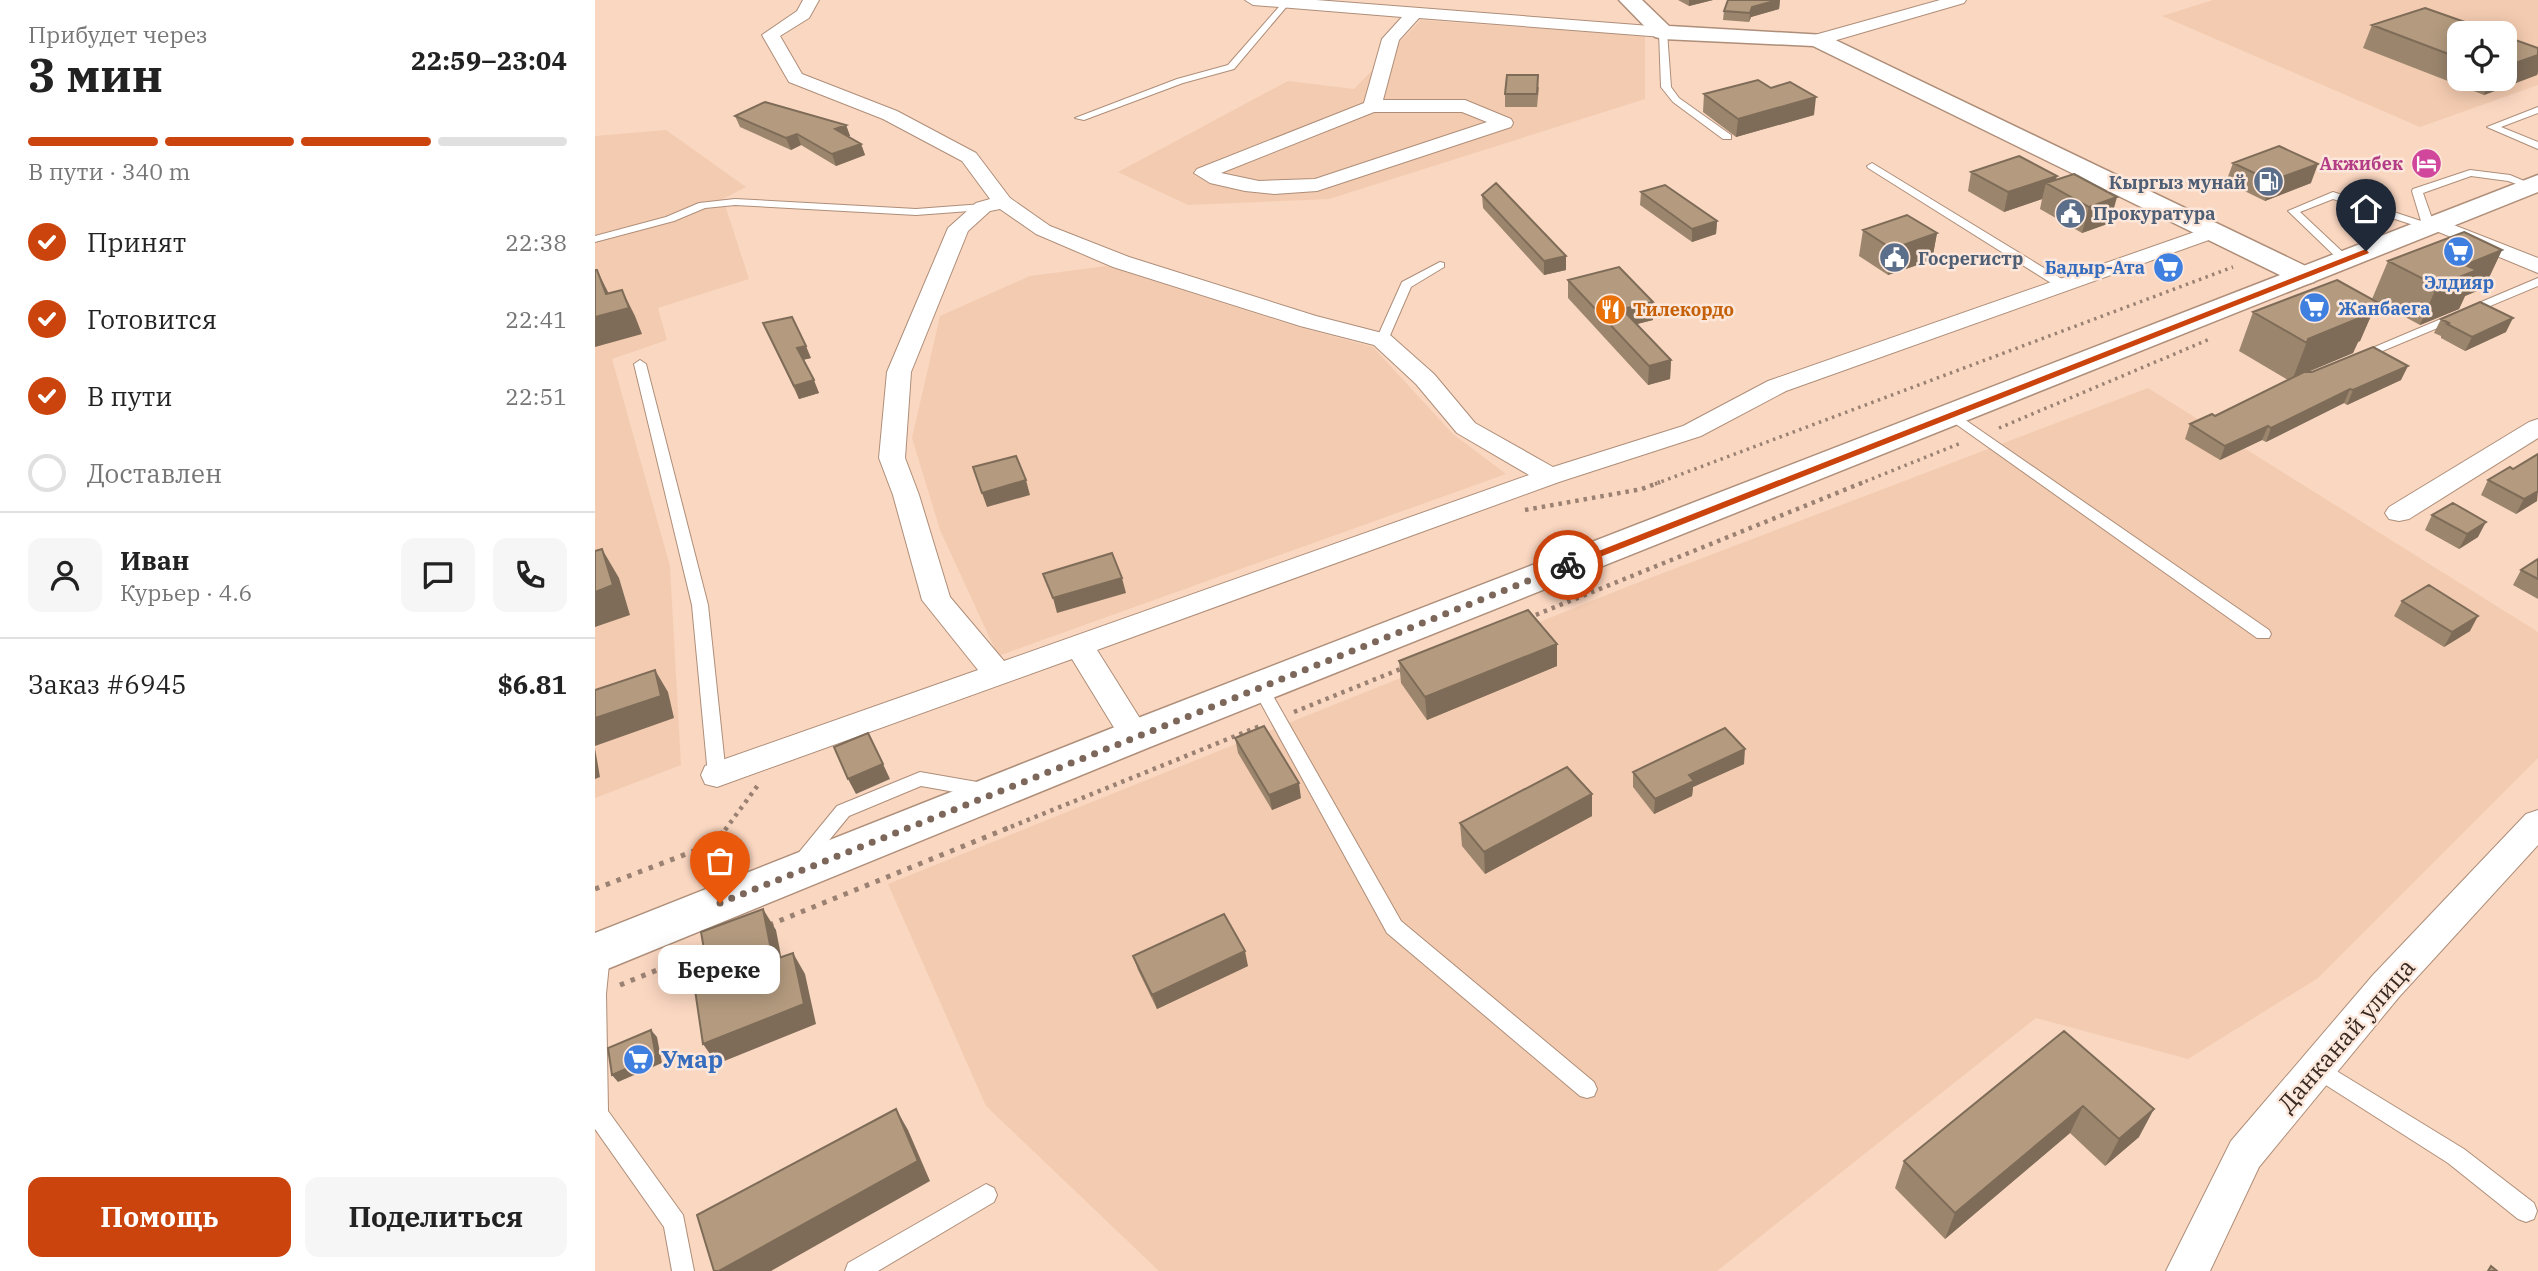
<!DOCTYPE html>
<html lang="ru">
<meta charset="utf-8">
<style>
body{margin:0;font-family:"IBM Plex Serif",serif;background:#f6f6f6;color:#222;height:100vh;display:flex;flex-direction:column;font-size:26px;white-space:nowrap}
*{box-sizing:border-box;margin:0}
p{font-size:23px;color:#767676}
.icon{flex:none;width:38px;height:38px;fill:none;stroke:currentColor;stroke-width:2;stroke-linecap:round;stroke-linejoin:round}
.map{position:relative;flex:1;overflow:hidden}
.sheet{display:flex;flex-direction:column;background:#fff;width:595px}
.sheet>*{flex:none}
.fabs{position:absolute;left:1852px;top:21px;display:grid;gap:14px}
.fabs a{display:grid;place-items:center;width:70px;height:70px;border-radius:14px;background:#fff;box-shadow:0 4px 18px #0003;font-size:35px}
.pin{position:absolute;display:grid;place-items:center;width:60px;height:60px;color:#fff;margin:-72px -30px;border-radius:50% 50% 50% 0;rotate:-45deg;box-shadow:0 0 7px #0007}
.pin .icon{rotate:45deg}
.courier{position:absolute;display:grid;place-items:center;width:70px;height:70px;margin:-35px;border:5px solid #cb440d;border-radius:50%;background:#fff;color:#222;box-shadow:0 2px 9px #0007}
.bubble{position:absolute;height:49px;border-radius:14px;background:#fff;box-shadow:0 4px 18px #0003;font-size:23px;font-weight:800;line-height:49px;text-align:center}
.head em{font-style:normal;font-weight:800}
.head div{display:flex;flex-direction:column-reverse}
.head{display:flex;align-items:center;justify-content:space-between;height:119px;padding:0 28px}
h1{font-size:46px;font-weight:800;line-height:52px}
.bar{display:grid;grid-template-columns:repeat(4,1fr);gap:10px 7px;align-content:center;height:84px;padding:0 28px}
.bar i{height:9px;border-radius:5px;background:#e0e0e0}
.bar .current{background:#cb440d}
.bar p{grid-column:span 4}
.line{display:flex;align-items:center;gap:18px;padding:0 28px;border-top:2px solid #e0e0e0}
.line div{flex:1}
.round{display:grid;place-items:center;flex:none;width:74px;height:74px;border-radius:14px;background:#f6f6f6}
ol{padding:0 28px;list-style:none}
li{display:flex;align-items:center;gap:21px;height:77px}
li p{margin-inline-start:auto}
li .icon{padding:7px;border-radius:50%;background:#cb440d;color:#fff;stroke-width:4}
li:last-child{color:#767676}
li i{width:38px;height:38px;border:4px solid #e0e0e0;border-radius:50%}
.action{display:flex;gap:14px;margin-top:auto;padding:14px 28px}
.action a{flex:1;height:80px;border-radius:14px;background:#cb440d;color:#fff;font-size:28px;font-weight:800;line-height:80px;text-align:center}
.action a+a{background:#f6f6f6;color:#222}
main{display:flex;flex:1;min-height:0}
.map>svg:first-child{display:block}
.built{fill:#f3cbb0;fill-rule:evenodd}
.lines{fill:none;stroke-linecap:round;stroke-linejoin:round}
.lane-casing{stroke:#ae8e79;stroke-width:2}
.street-casing{stroke:#ae8e79;stroke-width:2}
.secondary-casing{stroke:#ae8e79;stroke-width:3}
.highway-casing{stroke:#ae8e79;stroke-width:3}
.path-far2{stroke:#9a8172;stroke-width:3.5;stroke-dasharray:2.5 4.5;stroke-linecap:butt}
.path-far1{stroke:#9a8172;stroke-width:4.5;stroke-dasharray:3.5 5;stroke-linecap:butt}
.path{stroke:#9a8172;stroke-width:5;stroke-dasharray:4.5 7;stroke-linecap:butt}
.lane{fill:#fff;fill-rule:evenodd}
.street{fill:#fff;fill-rule:evenodd}
.secondary{fill:#fff;fill-rule:evenodd}
.highway{fill:#fff;fill-rule:evenodd}
.wall{fill:#9b856d}
.shaded-wall{fill:#7e6c59}
.building{fill:#b49b7f;stroke:#7e6c59;stroke-width:2}
.route{fill:#cb440d}
.done{stroke:#7c675a;stroke-width:7;stroke-dasharray:0 12.6}
.labels{text-anchor:middle;dominant-baseline:central;stroke-width:5;stroke-linejoin:round;paint-order:stroke}
.far-hotel-label{font-size:18px;font-weight:bold;fill:#b23c85;stroke:#fce7da;text-anchor:end}
.far-service-label{font-size:18px;font-weight:bold;fill:#4e5e75;stroke:#fce7da;text-anchor:start}
.far-shop-label{font-size:18px;font-weight:bold;fill:#366cbe;stroke:#fce7da;text-anchor:end}
.far-food-label{font-size:18px;font-weight:bold;fill:#c56008;stroke:#fce7da;text-anchor:start}
.near-street-label{font-size:24px;fill:#382a22;stroke:#fce7da}
.near-shop-label{font-size:24px;font-weight:bold;fill:#366cbe;stroke:#fce7da;text-anchor:start}
</style>
<main>
<section class="sheet">
<div class="head"><div><h1>3 мин</h1><p>Прибудет через</p></div><em>22:59–23:04</em></div>
<div class="bar"><i class="current"></i><i class="current"></i><i class="current"></i><i></i><p>В пути · 340 m</p></div>
<ol>
<li><svg class="icon" aria-label="check" viewBox="0 0 24 24"><path d="M5 12l5 5 9-10"/></svg>Принят<p>22:38</p></li>
<li><svg class="icon" aria-label="check" viewBox="0 0 24 24"><path d="M5 12l5 5 9-10"/></svg>Готовится<p>22:41</p></li>
<li><svg class="icon" aria-label="check" viewBox="0 0 24 24"><path d="M5 12l5 5 9-10"/></svg>В пути<p>22:51</p></li>
<li><i></i>Доставлен</li>
</ol>
<div class="line" style="height:126px"><a class="round"><svg class="icon" aria-label="person" viewBox="0 0 24 24"><circle cx="12" cy="8" r="4"/><path d="M4 21q1-7 8-7t8 7"/></svg></a><div><b>Иван</b><p>Курьер · 4.6</p></div><a class="round"><svg class="icon" aria-label="chat" viewBox="0 0 24 24"><path d="M4 5h16v11H9l-5 4z"/></svg></a><a class="round"><svg class="icon" aria-label="phone" viewBox="0 0 24 24"><path d="M5 4h4l2 5-3 2q2 4 5 5l2-3 5 2v4C11 20 4 13 5 4z"/></svg></a></div>
<div class="line" style="height:91px"><div>Заказ #6945</div><b>$6.81</b></div>
<div class="action"><a>Помощь</a><a>Поделиться</a></div>
</section>
<div class="map">
<svg width="1943" height="1271" viewBox="0 0 1943 1271">
<rect width="100%" height="100%" fill="#fad7c1"/>
<path class="built" d="M1618 0H1943V85L1825 127 1567 16ZM1864 33H1909V79H1864Z
M826 20 1050 36V99L734 199 593 205 523 172 693 81 759 89Z
M71 130 151 187 128 199 154 279 63 308 72 340 17 359 75 566 86 765 0 798V136Z
M511 266 703 327 778 347 858 434 911 474 403 656 345 530 317 438 345 316 435 276Z
M1553 388 1943 632V758L1723 978 1593 1059 1441 1018 1122 1271H564L391 1106 293 884 1034 586Z"/>
<g class="lines">
<defs>
<path id="lane" d="M690 0 694 3 693 5 639 69 588 83 489 120 480 118 582 79 633 65Z
M1068 29 1072 32 1076 87 1084 98 1136 135V139H1128L1078 102 1066 87 1064 32Z
M1943 107V113L1906 127 1943 142V149L1892 127Z
M1277 163 1472 282 1474 285 1468 289 1464 288 1273 168 1272 166Z
M1875 170 1915 175 1941 186 1936 189 1913 181 1876 176 1828 193 1840 227 1834 230 1738 199 1705 212 1754 258 1756 260 1750 263 1746 262 1693 211 1738 192 1826 221 1817 191 1818 189Z
M140 199 321 209 388 204 393 207 388 210 321 215 140 205 110 208 79 221 0 242V236L71 217 104 203Z
M845 262 849 263V267L816 287 793 340 791 343H783L781 340 807 282Z
M1943 278V286L1766 360H1758L1756 357Z
M45 360 51 364 113 605 131 775 128 780H116L113 775 97 605 39 364Z
M1356 410 1674 630 1676 634 1674 638H1662L1351 417 1349 414Z
M665 681 673 687 806 921 999 1082 1002 1089 999 1096 992 1098 985 1096 792 933 657 687Z
M325 772 388 783 394 785 397 790 394 795 388 797 326 786 254 816 213 866 207 868 201 866 198 861 201 856 242 806Z
M5 946 12 948 15 954 11 994 13 1111 88 1215 99 1271H77L69 1227 0 1129V948Z
M1722 1059 1869 1149 1939 1203 1942 1211 1939 1219 1931 1222 1923 1219 1853 1163 1715 1075 1712 1068 1715 1061Z
M391 1184 399 1188 402 1195 399 1202 283 1271H250L253 1263Z"/>
<path id="street" d="M208 0H224L214 18 185 36 207 74 302 111 381 153 415 198 455 226 534 257 721 316 795 335 839 374 880 423 958 467 1088 426 1173 381 1611 228H1625L1629 232 1625 236 1191 391 1106 436 964 482 502 650 556 736 551 744 540 748 529 744 477 659 122 787 110 784 106 775 110 766 383 670 327 600 298 495 284 458 292 372 353 228 381 203 395 199 367 161 288 119 194 82 167 35 202 11ZM405 209 441 234 518 267 705 326 779 345 821 384 862 433 934 475 409 661 355 597 324 495 310 458 316 372 373 231 395 211Z
M650 0H721L1068 27 1076 32 1068 37 824 18 804 40 788 100H870L916 119 918 123 916 127 722 191 679 194 650 191 615 183 599 173 602 169 769 103 787 39 807 17 658 5ZM779 112H867L892 122 720 179 664 181 626 173Z
M1345 0H1371L1369 3 1228 44 1222 45 1213 40 1216 36Z
M1841 218 1943 258V273L1834 228 1830 224 1834 220Z
M1943 419V438L1814 519 1804 521 1794 519 1790 513 1794 507 1934 422Z
M1943 810V845L1804 997 1664 1167 1615 1271H1571L1636 1141 1778 975 1931 814Z"/>
<path id="secondary" d="M1024 0H1047L1074 26 1230 35 1719 270 1723 276 1719 282 1709 285 1699 282 1218 46 1068 39 1060 37Z"/>
<path id="highway" d="M1943 175V192L555 747 0 974V933L525 725Z"/>
</defs>
<use href="#lane" class="lane-casing"/>
<use href="#street" class="street-casing"/>
<use href="#secondary" class="secondary-casing"/>
<use href="#highway" class="highway-casing"/>
<path class="path-far2" d="M1404 428 1615 339
M1060 484 1638 267
M1264 484 1366 443"/>
<path class="path-far1" d="M930 510 1047 489 1065 482
M933 618 1269 482
M699 712 808 668
M130 830 163 785
M408 830 665 726"/>
<path class="path" d="M0 889 120 843 131 828
M174 925 413 828
M25 985 114 949"/>
<use href="#lane" class="lane"/>
<use href="#street" class="street"/>
<use href="#secondary" class="secondary"/>
<use href="#highway" class="highway"/>
</g>
<path class="wall" d="M1083 0H1118L1094 6Z
M1133 0H1185L1184 9 1156 17 1154 22 1128 20 1129 11Z
M1777 25 1864 33V79H1909L1943 48V72L1942 75 1889 95 1768 48Z
M944 87 942 107H910V94Z
M1109 94 1219 115 1141 137 1108 112Z
M140 116 251 125 255 136 253 137 266 144 270 155 241 166 206 145 196 150 145 127Z
M1638 163 1716 183 1670 201 1631 182Z
M1376 172 1461 180 1515 223 1487 233 1445 209 1447 199 1409 212 1373 191Z
M1046 192 1122 221 1121 234 1097 242 1045 205Z
M887 195 971 270 949 275 888 208Z
M1268 230 1342 233 1337 260 1293 275 1264 256Z
M1907 250 1889 288 1870 296 1864 309 1825 325 1777 299 1793 261Z
M973 280 1058 302V320L1041 324 1076 360 1075 379 1053 385 973 298Z
M1782 302 1765 341 1763 342 1758 353 1713 372 1806 380 1752 405 1749 403 1671 442 1667 440 1625 460 1590 439 1595 424 1620 416 1693 380 1644 351 1658 312Z
M1846 319 1911 332 1870 351 1846 338V336L1839 333Z
M168 323 216 358 208 360 224 393 204 399Z
M1943 454 1942 501 1921 514 1886 495 1893 480 1918 469Z
M1837 515 1883 537 1864 549 1830 530Z
M1943 559V599L1918 585 1926 570Z
M1807 601 1875 631 1849 647 1799 616Z
M804 661 962 666 832 720 806 683Z
M640 738 706 798 677 810 643 753Z
M1149 764 1098 787 1097 796 1059 814 1038 787V772Z
M997 794V816L890 874 867 846 865 823Z
M538 956 653 966 562 1009 543 970Z
M1469 1031 1544 1137 1510 1166 1475 1133 1350 1239 1300 1188 1309 1161Z"/>
<path class="shaded-wall" d="M1094 0H1118L1094 6Z
M1183 0H1185L1184 9 1156 17 1154 22 1155 13 1157 7Z
M1943 55V72L1942 75 1889 95 1895 79H1909V67Z
M1221 97 1219 115 1141 137 1143 119Z
M251 125 255 136 244 140 240 129Z
M202 134 206 145 196 150 191 138Z
M266 144 270 155 241 166 237 154Z
M1723 164 1716 183 1670 201 1676 181Z
M1462 176 1459 188 1451 183 1447 199 1409 212 1413 192Z
M1522 197 1515 223 1487 233 1494 207Z
M1122 221 1121 234 1097 242V229Z
M1342 233 1337 260 1293 275 1297 249Z
M1907 250 1889 288 1870 296 1864 309 1825 325 1842 286 1870 265Z
M971 256V270L949 275V261Z
M2 270 15 296 27 290 40 316 47 334 0 347V317L11 294Z
M1058 302V320L1027 328V309Z
M1782 302 1765 341 1763 342 1758 353 1698 378 1713 339 1764 309Z
M1918 318 1911 332 1870 351 1877 337Z
M211 346 216 358 207 360 202 348Z
M1076 360 1075 379 1053 385 1054 366Z
M1813 366 1806 380 1752 405 1758 390Z
M219 380 224 393 204 399 199 386Z
M1755 389 1749 403 1671 442 1676 428Z
M1673 426 1667 440 1625 460 1630 446Z
M431 480 435 495 392 507 387 493Z
M1943 491 1942 501 1921 514 1929 499Z
M1891 522 1883 537 1864 549 1872 534Z
M7 549 24 578 35 615 0 627V592Z
M527 578 531 593 462 613 458 598Z
M1883 616 1875 631 1849 647 1857 632Z
M962 644V666L832 720 830 697Z
M60 670 73 692 79 718 0 746V718Z
M0 748 5 777 0 779Z
M1150 749 1149 764 1098 787 1097 796 1059 814 1060 799 1094 775Z
M288 764 295 779 261 794 253 779Z
M704 783 706 798 677 810 674 795Z
M997 794V816L890 874 889 852Z
M168 909 181 930 191 981 178 960Z
M650 951 653 966 562 1009 557 995Z
M198 953 210 974 221 1024 122 1064 108 1044Z
M56 1030 62 1037 67 1063 23 1082 17 1075Z
M1488 1106 1475 1133 1350 1239 1360 1213Z
M301 1109 313 1130 335 1181 176 1271H124Z
M1559 1109 1544 1137 1510 1166 1524 1139Z"/>
<path class="building" d="M1133 0H1183L1157 7 1155 13 1129 11Z
M1830 8 1901 33H1864V58L1777 25Z
M1909 36 1943 48V55L1909 67Z
M912 75H943L942 94H910Z
M1163 80 1176 88 1195 82 1221 97 1143 119 1109 94Z
M170 102 251 125 240 129 266 144 237 154 202 134 191 138 140 116Z
M1684 146 1723 164 1676 181 1638 163Z
M1424 156 1462 176 1413 192 1376 172Z
M1479 174 1522 197 1494 207 1451 183Z
M901 183 971 256 949 261 887 195Z
M1070 185 1122 221 1097 229 1046 192Z
M1312 215 1342 233 1297 249 1268 230Z
M1869 232 1907 250 1870 265 1882 270 1842 286 1793 261Z
M1024 267 1058 302 1027 309 1076 360 1054 366 973 280Z
M0 270H2L11 294 27 290 34 308 0 317Z
M1742 280 1782 302 1764 309 1774 314 1713 339 1712 343 1658 312Z
M1885 302 1918 318 1877 337 1852 324 1854 323 1846 319Z
M197 317 211 346 202 348 219 380 199 386 168 323Z
M1778 347 1813 366 1758 390 1755 389 1676 428 1673 426 1630 446 1595 424 1617 414 1620 416 1709 372H1717Z
M1943 454V491L1929 499 1893 480 1915 467 1918 469Z
M421 456 431 480 387 493 378 467Z
M1858 503 1891 522 1872 534 1837 515Z
M7 549 18 585 0 592V551Z
M517 553 527 578 458 598 448 574Z
M1943 559V579L1926 570Z
M1834 585 1883 616 1857 632 1807 601Z
M933 610 962 644 830 697 804 661Z
M60 670 66 696 0 718V690Z
M669 726 704 783 674 795 640 738Z
M1130 728 1150 749 1094 775 1099 781 1060 799 1038 772Z
M273 733 288 764 253 779 239 747Z
M972 767 997 794 889 852 865 823Z
M168 909 178 960 198 953 209 1004 108 1044 100 990 115 984 106 932Z
M629 914 650 951 557 995 538 956Z
M56 1030 61 1056 17 1075 13 1048Z
M1469 1031 1559 1109 1524 1139 1488 1106 1360 1213 1309 1161Z
M301 1109 323 1161 124 1271H119L102 1215Z
M1896 1266 1902 1271H1893Z"/>
<path class="route" d="M1771 249 1774 253 977 568 968 565Z"/>
<g class="lines">
<path class="done" d="M125 903 973 565"/>
</g>
<defs>
<symbol id="hotel-disc" viewBox="-11 -11 22 22"><circle r="9.5" fill="#d1479c" stroke="#fce7da"/><path d="M-6-4.5h1.5V1H6V5H4.5V3h-9V5H-6ZM-4 0a1.8 1.8 0 1 1 3.6 0ZM.5 0V-2.5h3Q6-2.5 6 0Z" fill="#fff"/></symbol>
<symbol id="fuel-disc" viewBox="-11 -11 22 22"><circle r="9.5" fill="#5c6f8a" stroke="#fce7da"/><path d="M-5.5-6h7V0h2V4h1.3V-2.5L3-4.5l.8-.8L6-3V5H2.5V1h-1V6h-7ZM-4.2-4.7v3.2H.2V-4.7Z" fill="#fff"/></symbol>
<symbol id="civic-disc" viewBox="-11 -11 22 22"><circle r="9.5" fill="#5c6f8a" stroke="#fce7da"/><path d="M-.6-6.5H3V-4.5H.6V-3L4-1V1h2V6H-6V1h2V-1L-.6-3ZM-1.2 2.5V6h2.4V2.5Z" fill="#fff"/></symbol>
<symbol id="supermarket-disc" viewBox="-11 -11 22 22"><circle r="9.5" fill="#3f7fe0" stroke="#fce7da"/><path d="M-6-5.5h2.5l.6 2H6L4.5 2H-2.5L-4.4-4H-6ZM-1.5 3.2a1.3 1.3 0 1 0 .1 0ZM3 3.2a1.3 1.3 0 1 0 .1 0Z" fill="#fff"/></symbol>
<symbol id="restaurant-disc" viewBox="-11 -11 22 22"><circle r="9.5" fill="#e8710a" stroke="#fce7da"/><path d="M-5-6h1v4h1v-4h1v4h1v-4h1v5L-1.5 .5V6h-2V.5L-5-1ZM5-6V6H3V1.5H1.5Q1.5-4 5-6Z" fill="#fff"/></symbol>
</defs>
<g fill-rule="evenodd">
<use href="#hotel-disc" x="1814" y="146" width="35" height="35"/>
<use href="#fuel-disc" x="1656" y="164" width="35" height="35"/>
<use href="#civic-disc" x="1458" y="196" width="35" height="35"/>
<use href="#supermarket-disc" x="1846" y="234" width="35" height="35"/>
<use href="#civic-disc" x="1282" y="240" width="35" height="35"/>
<use href="#supermarket-disc" x="1556" y="250" width="35" height="35"/>
<use href="#supermarket-disc" x="1702" y="290" width="35" height="35"/>
<use href="#restaurant-disc" x="998" y="292" width="35" height="35"/>
<use href="#supermarket-disc" x="26" y="1042" width="35" height="35"/>
</g>
<g class="labels">
<g class="far-hotel-label">
<text x="1808" y="163">Акжибек</text>
</g>
<g class="far-service-label">
<text x="1651" y="182" text-anchor="end">Кыргыз мунай</text>
<text x="1498" y="213">Прокуратура</text>
<text x="1323" y="258">Госрегистр</text>
</g>
<g class="far-shop-label">
<text x="1550" y="267">Бадыр-Ата</text>
<text x="1864" y="282" text-anchor="middle">Элдияр</text>
<text x="1743" y="308" text-anchor="start">Жанбаега</text>
</g>
<g class="far-food-label">
<text x="1038" y="309">Тилекордо</text>
</g>
<g class="near-street-label">
<text transform="translate(1751 1035) rotate(-49)">Данканай улица</text>
</g>
<g class="near-shop-label">
<text x="66" y="1059">Умар</text>
</g>
</g>
</svg>
<div class="fabs">
<a><svg class="icon" aria-label="locate" viewBox="0 0 24 24"><circle cx="12" cy="12" r="6"/><path d="M12 2v4M12 18v4M2 12h4M18 12h4"/></svg></a>
</div>
<div class="pin" style="left:125px;top:903px;background:#ea580c"><svg class="icon" aria-label="bag" viewBox="0 0 24 24"><path d="M5 8h14l-1 12H6zM9 8a3 3 0 0 1 6 0"/></svg></div>
<div class="pin" style="left:1771px;top:251px;background:#1f2937"><svg class="icon" aria-label="home" viewBox="0 0 24 24"><path d="M3 11l9-7 9 7M6 9v11h12V9"/></svg></div>
<div class="courier" style="left:973px;top:565px"><svg class="icon" aria-label="bike" viewBox="0 0 24 24"><circle cx="6" cy="16" r="4"/><circle cx="18" cy="16" r="4"/><path d="M6 16l4-8h5l3 8M10 8l3 8H6M13 5h3"/></svg></div>
<div class="bubble" style="left:63px;top:945px;width:122px">Береке</div>
</div>
</main>
